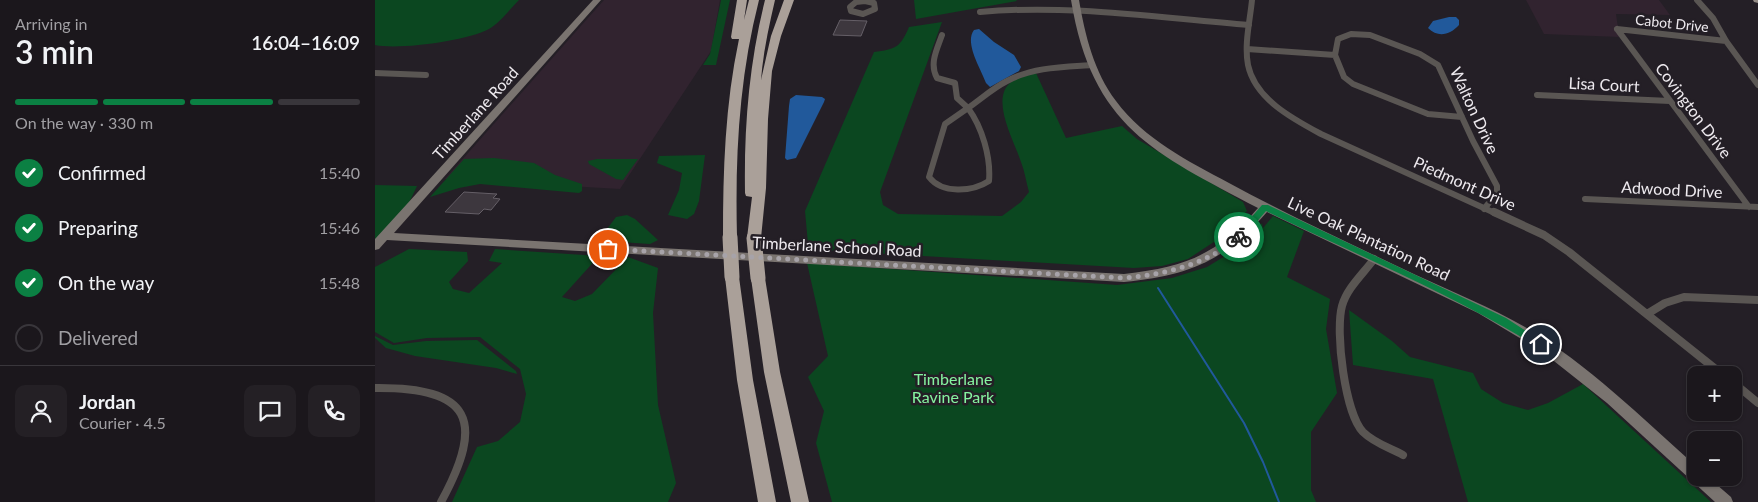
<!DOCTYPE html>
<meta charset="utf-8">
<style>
body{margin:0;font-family:Lato,sans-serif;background:#242025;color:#f1f3f6;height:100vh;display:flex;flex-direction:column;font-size:19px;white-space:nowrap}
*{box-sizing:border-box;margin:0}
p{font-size:16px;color:#a09fa3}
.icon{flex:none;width:28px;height:28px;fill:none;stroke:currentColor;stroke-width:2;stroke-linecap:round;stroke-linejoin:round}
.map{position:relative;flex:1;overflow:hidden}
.side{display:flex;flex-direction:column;background:#1b171c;width:375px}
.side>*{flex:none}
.controls{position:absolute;left:1312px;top:366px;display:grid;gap:10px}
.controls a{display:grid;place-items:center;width:55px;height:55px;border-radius:10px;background:#1b171c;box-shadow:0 1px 4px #0004,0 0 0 1px #39363b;font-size:25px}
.pin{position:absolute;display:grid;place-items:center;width:42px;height:42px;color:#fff;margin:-21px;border:2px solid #fff;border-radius:50%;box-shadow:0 1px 5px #0007}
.courier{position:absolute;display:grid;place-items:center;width:50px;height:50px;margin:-25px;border:4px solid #0b8043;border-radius:50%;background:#fff;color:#222;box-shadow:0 1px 6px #0007}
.overview em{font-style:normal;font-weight:600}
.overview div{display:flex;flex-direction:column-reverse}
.overview{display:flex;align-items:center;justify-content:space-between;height:85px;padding:0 15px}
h1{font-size:32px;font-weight:600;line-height:38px}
.bar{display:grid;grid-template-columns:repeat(4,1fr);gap:8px 5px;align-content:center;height:60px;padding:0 15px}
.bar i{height:6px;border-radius:4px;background:#39363b}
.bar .selected{background:#0b8043}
.bar p{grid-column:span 4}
.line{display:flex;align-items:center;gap:12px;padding:0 15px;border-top:1px solid #39363b}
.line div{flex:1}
.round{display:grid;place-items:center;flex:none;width:52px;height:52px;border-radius:10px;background:#242025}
ol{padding:0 15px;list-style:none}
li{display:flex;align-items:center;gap:15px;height:55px}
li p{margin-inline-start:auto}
li .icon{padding:5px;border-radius:50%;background:#0b8043;color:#fff;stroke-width:4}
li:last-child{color:#a09fa3}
li i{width:28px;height:28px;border:2px solid #39363b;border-radius:50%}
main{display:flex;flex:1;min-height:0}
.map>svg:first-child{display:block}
.education{fill:#31232f}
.green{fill:#0b4720}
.water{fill:#21599b}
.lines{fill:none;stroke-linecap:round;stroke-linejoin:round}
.stream{stroke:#21599b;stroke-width:2}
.building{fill:#3d373e;stroke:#655f67}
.street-far1{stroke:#5a5653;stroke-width:6}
.street{stroke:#5a5653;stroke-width:8}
.secondary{fill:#7a7470;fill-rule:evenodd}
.primary{fill:#938b85;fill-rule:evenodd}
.highway{fill:#aaa099;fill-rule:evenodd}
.highway-bridge{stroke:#aaa099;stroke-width:15}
.route{fill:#0b8043}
.done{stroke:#a7a3a9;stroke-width:5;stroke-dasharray:0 9}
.labels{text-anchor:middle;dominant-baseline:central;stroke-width:5;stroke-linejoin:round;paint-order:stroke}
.far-street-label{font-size:14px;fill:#eeeaef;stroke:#241f26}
.street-label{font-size:16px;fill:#eeeaef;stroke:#241f26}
.park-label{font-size:16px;fill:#86f3a0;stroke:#241f26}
</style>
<main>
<section class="side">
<div class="overview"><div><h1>3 min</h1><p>Arriving in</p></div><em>16:04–16:09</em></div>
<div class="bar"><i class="selected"></i><i class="selected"></i><i class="selected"></i><i></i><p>On the way · 330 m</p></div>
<ol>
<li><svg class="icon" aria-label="check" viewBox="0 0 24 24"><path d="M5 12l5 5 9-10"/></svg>Confirmed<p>15:40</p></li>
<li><svg class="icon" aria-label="check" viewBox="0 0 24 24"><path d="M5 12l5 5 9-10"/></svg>Preparing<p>15:46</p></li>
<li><svg class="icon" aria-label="check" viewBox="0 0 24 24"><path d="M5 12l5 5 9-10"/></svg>On the way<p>15:48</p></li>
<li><i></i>Delivered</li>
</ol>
<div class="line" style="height:90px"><a class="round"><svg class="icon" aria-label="person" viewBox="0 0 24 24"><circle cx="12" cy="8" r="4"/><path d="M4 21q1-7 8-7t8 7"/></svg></a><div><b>Jordan</b><p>Courier · 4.5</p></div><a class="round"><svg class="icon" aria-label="chat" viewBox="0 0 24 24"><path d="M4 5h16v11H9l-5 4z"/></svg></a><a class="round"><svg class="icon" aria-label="phone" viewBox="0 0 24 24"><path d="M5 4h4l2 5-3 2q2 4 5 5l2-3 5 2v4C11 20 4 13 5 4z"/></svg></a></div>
</section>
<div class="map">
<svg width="1383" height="502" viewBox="0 0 1383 502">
<rect width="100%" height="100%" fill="#241f26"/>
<path class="education" d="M229 0H345L336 51 245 189 70 179Z
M1151 0H1284L1295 15 1241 14 1243 28H1239L1245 37 1169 34Z"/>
<path class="green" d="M0 0H144C135 9 125 23 114 29 92 41 24 50 0 45Z
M346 0H355L341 65H328L335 54Z
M539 0H641L642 1 541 19Z
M567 22 505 192 508 205 523 214 627 216 646 202 654 192C651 182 650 172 646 162 640 143 617 103 633 85 641 77 651 75 661 73L691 138 747 126 762 139 868 202 872 211 851 234 813 259 787 266 759 268 443 250 433 244 430 211 499 52C521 49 525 48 534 27Z
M330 155 324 201 319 214 312 219 293 215 304 190 307 173 282 163 284 156Z
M119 158 159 163 180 175 207 184V191L204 193 105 184 84 188 55 197 89 159Z
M222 159H263L248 180 241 179 214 164 213 161Z
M0 185 42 186 33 205 0 242Z
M252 215 260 219 283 240 275 244 230 241 229 233 241 217Z
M898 216 929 231 912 277 955 299 951 329 962 393 936 432V490L941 502H457L441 443 449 411 433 377 453 356 432 263 742 285 797 278 832 267 868 245 887 223 888 228Z
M34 249 92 252 93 261 74 282 78 289 94 293 127 263 114 261 120 249 224 256 187 297 200 301 217 294 253 257 283 268 278 313 283 405 301 483 293 502H77L102 447 123 441 145 422 151 394 145 369 105 337 52 338 19 343 0 332V267Z
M974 310 1017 341 1035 357 1098 373 1106 389 1128 403 1153 410 1173 403 1208 384 1336 502H1093L1058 379 978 365Z
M0 336 18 345 51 341 102 340 141 371 142 374 121 368 40 356 11 348 0 338Z"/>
<path class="water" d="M1074 17H1081L1084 20V25C1075 35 1063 38 1053 28L1058 21Z
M604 29 619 42 639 55 646 67 644 71 615 87 611 83C606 69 589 43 599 30Z
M421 95 447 97 450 99 449 102 421 158 412 160 410 158 414 106 415 99Z"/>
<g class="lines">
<path class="stream" d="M783 288 869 423 888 462 904 502"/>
</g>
<path class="building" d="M465 20 492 21 486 36 458 35Z
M89 192 122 194 118 198 125 199 116 210 109 209 104 214 70 212Z"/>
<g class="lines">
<path class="street-far1" d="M877 0C875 21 869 44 873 65 880 99 918 119 946 134L1122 214
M1322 0 1338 18 1351 41 1383 85
M490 1 499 3 500 9 488 14 476 11 475 7 481 2Z
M605 12C695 4 784 18 874 25
M1242 29 1374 207
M1242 29 1351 41
M567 35C562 49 554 64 562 78L580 83 582 98 593 108C606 99 618 88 632 81 658 67 688 67 717 65
M872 49 960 55
M960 55 963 39 976 34 995 35 1045 54 1063 65 1098 141 1122 186V193L1109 209
M960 55 969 77 978 84 1053 114 1087 117
M0 73 51 75
M1162 95 1295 101
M593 108C607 127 616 157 614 181 597 192 567 194 554 177L570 124Z
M1210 199 1383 207"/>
<path class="street" d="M1119 212 1169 235 1194 252 1348 375
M999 259C988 274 972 288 967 306 960 332 970 413 988 432 999 443 1015 448 1028 455
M1272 314 1290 303 1309 297 1383 300
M1359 383 1383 403
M0 388C96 387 111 420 66 502"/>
<path class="secondary" d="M218 0H226L19 233 749 274C811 267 841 255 883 208 779 153 717 127 696 0H704C710 35 719 72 741 101 769 139 813 161 854 183 915 216 978 245 1041 275 1078 292 1115 307 1150 327 1214 365 1266 417 1321 466V478H1334L1356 497 1358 502H1340L1232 403 1165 350 1103 313 892 212C848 262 815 275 749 282L12 240 4 249 0 250V239Z"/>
<path class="primary" d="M1378 0H1383V3L1379 2Z"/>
<path class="highway" d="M362 0H372L369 20 374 0H384C364 78 360 156 362 237L360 240H350L348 237C348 170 350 105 364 39H357L356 37Z
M390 0H400C394 26 388 53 386 80L396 36 409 0H419L406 36 397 71 393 119 391 188 386 238 384 242H374L372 238 377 197 371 196 370 193C369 127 374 64 390 0Z
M357 272 362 273 364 277 378 380 401 502H383L362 380 350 277 352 273Z
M383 273 388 274 390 278 405 372 434 502H416L389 372 376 278 378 274Z"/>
<path class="highway-bridge" d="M355 237 357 277
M379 238 383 278"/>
</g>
<path class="route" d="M887 205H893L1131 318 1171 344 1170 347H1163C1077 294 982 255 891 211L867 239H861V235Z"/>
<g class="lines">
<path class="done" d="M233 249 749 278C791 274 831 265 864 237"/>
</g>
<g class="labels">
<g class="far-street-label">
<text transform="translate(1297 23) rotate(6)">Cabot Drive</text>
</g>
<g class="street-label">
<text transform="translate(1229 84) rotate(3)">Lisa Court</text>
<text transform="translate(1100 110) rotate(65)">Walton Drive</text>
<text transform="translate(1319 110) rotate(53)">Covington Drive</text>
<text transform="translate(100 113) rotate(-48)">Timberlane Road</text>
<text transform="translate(1090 183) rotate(24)">Piedmont Drive</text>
<text transform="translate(1297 189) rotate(3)">Adwood Drive</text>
<text transform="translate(994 238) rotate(25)">Live Oak Plantation Road</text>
<text transform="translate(462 246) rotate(3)">Timberlane School Road</text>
</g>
<g class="park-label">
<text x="578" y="378">Timberlane<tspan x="578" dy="18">Ravine Park</tspan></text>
</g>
</g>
</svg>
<div class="controls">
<a>+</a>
<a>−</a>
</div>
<div class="pin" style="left:233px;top:249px;background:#ea580c"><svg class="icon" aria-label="bag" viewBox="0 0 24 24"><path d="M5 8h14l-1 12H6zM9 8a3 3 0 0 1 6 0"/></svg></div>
<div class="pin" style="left:1166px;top:344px;background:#1f2937"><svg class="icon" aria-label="home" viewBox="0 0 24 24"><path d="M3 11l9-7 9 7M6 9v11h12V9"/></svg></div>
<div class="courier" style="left:864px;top:237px"><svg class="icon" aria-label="bike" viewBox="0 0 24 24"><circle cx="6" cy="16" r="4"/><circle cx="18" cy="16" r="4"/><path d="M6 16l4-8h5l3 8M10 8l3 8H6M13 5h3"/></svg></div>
</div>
</main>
